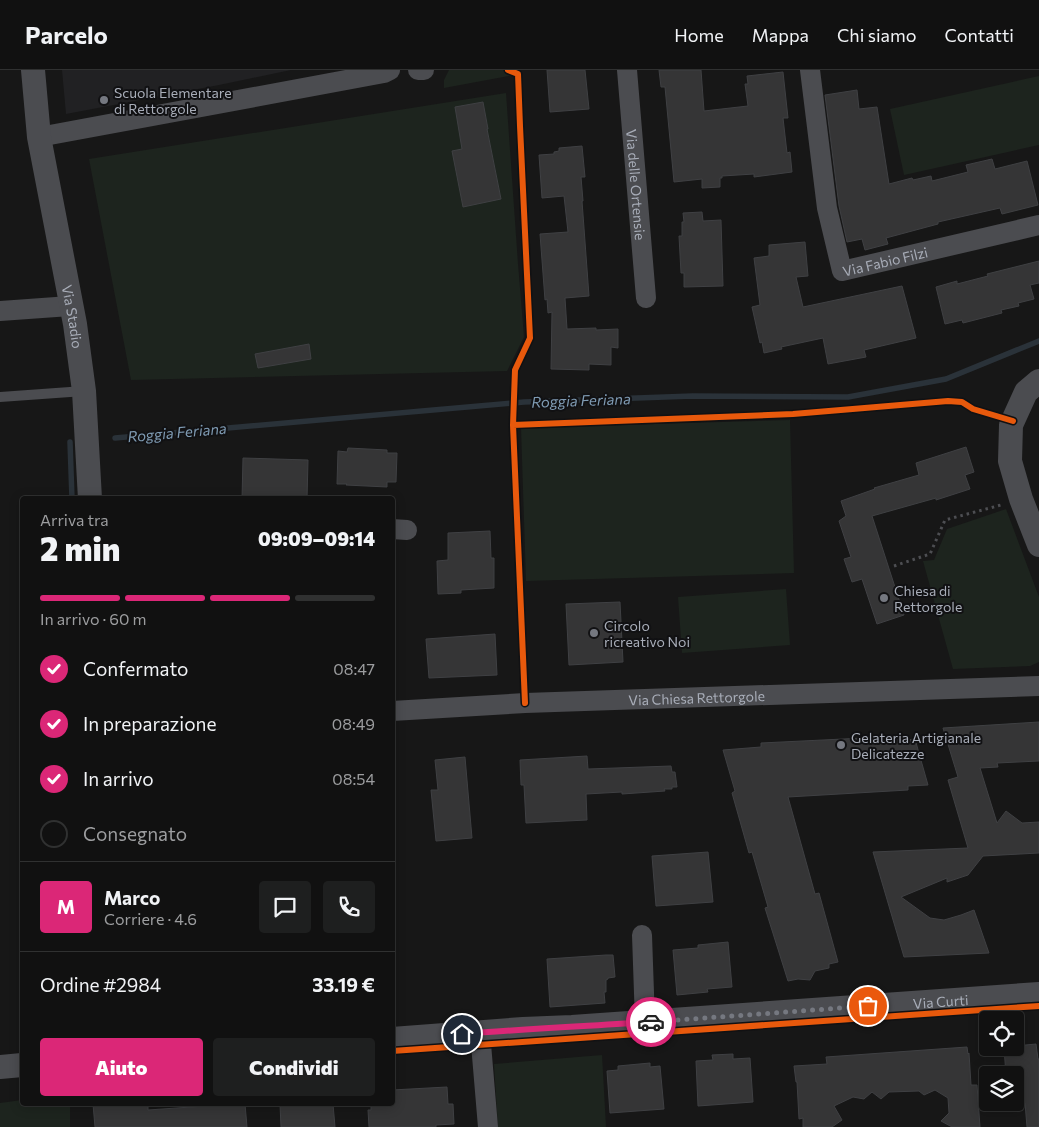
<!DOCTYPE html>
<html lang="it">
<meta charset="utf-8">
<style>
body{margin:0;font-family:Commissioner,sans-serif;background:#1e1f1f;color:#f1f3f6;height:100vh;display:flex;flex-direction:column;font-size:19px;white-space:nowrap}
*{box-sizing:border-box;margin:0}
p{font-size:16px;color:#9c9d9f}
.icon{flex:none;width:28px;height:28px;fill:none;stroke:currentColor;stroke-width:2;stroke-linecap:round;stroke-linejoin:round}
.map{position:relative;flex:1;overflow:hidden}
.side{position:absolute;left:20px;top:426px;width:375px;height:610px;display:flex;flex-direction:column;background:#111;border-radius:5px;box-shadow:0 2px 12px #0003,0 0 0 1px #303131}
.side>*{flex:none}
.buttons{position:absolute;left:979px;top:941px;display:grid;gap:10px}
.buttons a{display:grid;place-items:center;width:45px;height:45px;border-radius:5px;background:#111;box-shadow:0 2px 12px #0003,0 0 0 1px #303131;font-size:25px}
.pin{position:absolute;display:grid;place-items:center;width:42px;height:42px;color:#fff;margin:-21px;border:2px solid #fff;border-radius:50%;box-shadow:0 1px 5px #0007}
.courier{position:absolute;display:grid;place-items:center;width:50px;height:50px;margin:-25px;border:4px solid #db2777;border-radius:50%;background:#fff;color:#222;box-shadow:0 1px 6px #0007}
.summary em{font-style:normal;font-weight:800}
.summary div{display:flex;flex-direction:column-reverse}
.summary{display:flex;align-items:center;justify-content:space-between;height:85px;padding:0 20px}
h1{font-size:32px;font-weight:800;line-height:38px}
.bar{display:grid;grid-template-columns:repeat(4,1fr);gap:8px 5px;align-content:center;height:60px;padding:0 20px}
.bar i{height:6px;border-radius:4px;background:#303131}
.bar .active{background:#db2777}
.bar p{grid-column:span 4}
.line{display:flex;align-items:center;gap:12px;padding:0 20px;border-top:1px solid #303131}
.line div{flex:1}
.round{display:grid;place-items:center;flex:none;width:52px;height:52px;border-radius:5px;background:#1e1f1f}
ol{padding:0 20px;list-style:none}
li{display:flex;align-items:center;gap:15px;height:55px}
li p{margin-inline-start:auto}
li .icon{padding:5px;border-radius:50%;background:#db2777;color:#fff;stroke-width:4}
li:last-child{color:#9c9d9f}
li i{width:28px;height:28px;border:2px solid #303131;border-radius:50%}
.cta{display:flex;gap:10px;margin-top:auto;padding:10px 20px}
.cta a{flex:1;height:58px;border-radius:5px;background:#db2777;color:#fff;font-size:20px;font-weight:800;line-height:58px;text-align:center}
.cta a+a{background:#1e1f1f;color:#f1f3f6}
header{display:flex;align-items:center;gap:30px;box-sizing:border-box;height:70px;padding:0 25px;background:#111;border-bottom:1px solid #303131}
header strong{font-size:24px}
nav{display:flex;gap:28px;margin-inline-start:auto;font-size:18px}
.map>svg:first-child{display:block}
.built{fill:#212123}
.green{fill:#1d241e}
.lines{fill:none;stroke-linecap:round;stroke-linejoin:round}
.stream{stroke:#2a3239;stroke-width:5.5}
.building{fill:#353536;stroke:#3f4043}
.path{stroke:#4d4e52;stroke-width:3;stroke-dasharray:2.5 4;stroke-linecap:butt}
.service{stroke:#4b4c50;stroke-width:10}
.minor{stroke:#4b4c50;stroke-width:20}
.tertiary{stroke:#4b4c50;stroke-width:24}
.cycleway-casing{stroke:#111113;stroke-width:9}
.cycleway{stroke:#e8590c;stroke-width:6}
.done{stroke:#757880;stroke-width:5;stroke-dasharray:0 9}
.route{stroke:#db2777;stroke-width:6}
.poi-dot{fill:#757880;stroke:#111113;stroke-width:2}
.labels{text-anchor:middle;dominant-baseline:central;stroke-width:4;stroke-linejoin:round;paint-order:stroke}
.poi-label{font-size:14px;fill:#a8adb8;stroke:#111113;text-anchor:start}
.street-label{font-size:14px;fill:#a8adb8;stroke:#111113}
.water-label{font-size:15px;font-style:italic;fill:#7f9bb3;stroke:#111113}
</style>
<header>
<strong>Parcelo</strong>
<nav><a>Home</a><a>Mappa</a><a>Chi siamo</a><a>Contatti</a></nav>
</header>
<div class="map">
<svg width="1039" height="1057" viewBox="0 0 1039 1057">
<rect width="100%" height="100%" fill="#171717"/>
<path class="built" d="M62 0H291L219 15 66 44Z"/>
<path class="green" d="M449 0H520L514 5 444 18V10Z
M1039 6V75L904 105 890 39Z
M506 23 518 194 524 267 507 301 131 310 89 89Z
M790 350 794 503 526 511 521 358Z
M1006 439 1039 527V592L1030 596 953 599 923 491 934 490 947 459Z
M786 519 790 575 682 583 678 527Z
M602 985 606 1057H498L494 994Z
M22 1030V1034H70V1057H0V1033Z"/>
<g class="lines">
<path class="stream" d="M115 368 524 332 693 326 848 327 946 309 1039 271
M70 372 72 429"/>
</g>
<path class="building" d="M547 0H585L589 39 550 42Z
M659 0H701L704 41 748 36 745 14H748L747 6 783 2 788 48H783L787 83 790 82 792 102 754 107V104L722 106V108H720V117L702 118V109L674 112 665 17H661Z
M857 20 859 39 877 37 889 114 912 108 913 110 931 106 932 111 968 102 966 95 992 89 995 99 1027 91 1038 135 1002 144 1000 138 938 152V154L886 168 888 174 865 180 862 169 847 172 839 136 825 25Z
M483 32 488 59H487L501 129 463 137 452 81 462 79 455 37Z
M582 76 585 107H581L583 131H582L589 226 565 228 567 259 596 258V260L618 259V278L611 277V295L589 294V300L551 299 552 242 548 243 547 229 545 230 540 164 568 162 564 126 542 128 539 85 554 84V82L559 81V78Z
M702 142 703 151 721 150 723 216 684 217V203H681L679 166H682V152H684L683 143Z
M805 172 808 206 796 207 803 237 902 216 916 268 864 280 866 287 828 294 823 268 781 277 782 279 764 283 762 272 760 273 752 237 760 235 754 188 769 186V175Z
M1039 191V213L1030 215 1034 229 1018 233 1019 236 1001 240 1002 243 963 253 962 250 945 254 936 217 957 211V214L988 206 987 204Z
M309 274 311 289 258 298 255 284Z
M966 377 974 402 965 405 970 419 936 430V428L872 446 904 545 877 554 862 509 852 512 844 489 851 487 839 451 846 446 841 431 875 419 874 418 919 405 916 393Z
M348 378 387 380V383H397L396 412H387V417L346 415 347 414H337L338 381 347 382Z
M243 388 308 390 307 429H242Z
M490 461 491 488H494V518L461 520V523L438 524 437 491 448 490V463Z
M620 532 623 592 569 595 566 534Z
M495 564 497 605 429 608 426 569Z
M1039 652V691L997 693 998 697 980 698 997 753 1006 741 1022 753 1039 752V783L983 786 968 805 947 812V808L901 827 930 848 944 850 961 845 974 840 989 883 904 887 873 782 968 778 948 710 958 707 943 658Z
M905 666 906 670 915 669 928 715 908 716V720L788 727 815 824 819 823 838 892 829 894V898L815 901 810 910 798 909 788 911 765 838 768 837 752 782 749 783 732 723 735 721 723 680 761 677V673Z
M587 686 588 699 671 696 672 702H675L677 717H672V719H664L665 721 622 724V722L586 724 587 750 526 753 524 715H521L520 690Z
M465 687 472 768 436 771 431 720H438L435 690Z
M708 782 713 832 656 836 652 786Z
M728 872 732 917 707 919 708 922 677 925 673 880 698 878V875Z
M606 885H613L615 907 608 908V909L606 910V922H604L605 933 550 937 547 889Z
M1036 974 1038 989H1039V1057H1027L1025 1033H1013L1015 1032V1005H1006L1004 978H1015V976Z
M967 977 968 984 969 983 971 1015H977L980 1057H952L941 1051 949 1043 948 1028 935 1020 924 1025 919 1021 889 1022 881 1029 872 1022 864 1029 853 1027 834 1036 842 1050 832 1057H803V1048L799 1049 797 1012H796L794 996 827 994 826 987Z
M733 984V989L750 988 753 1032 698 1036 696 991 713 990 712 985Z
M650 993V997L660 996 664 1039 610 1043 607 1001 618 1000V996Z
M447 1017 448 1034H453L454 1054 436 1055V1057H369L368 1040H371V1034H392V1020Z
M93 1034H148V1040L205 1036V1034H245L247 1057H95Z
M280 1034H333L335 1057H281Z"/>
<g class="lines">
<path class="path" d="M894 496 930 484 945 450 1001 435"/>
<path class="service" d="M0 327 84 321"/>
<g class="minor">
<path d="M418 0H424"/>
<path id="s1" d="M627 0 646 228"/>
<path id="s2" d="M810 0 827 138 842 201 1039 155"/>
<path d="M39 67 384 3 390 0"/>
<path d="M0 241 70 236"/>
<path d="M392 459 407 460"/>
<path id="s3" d="M392 641 525 633 1039 616"/>
<path d="M642 865 645 952"/>
<path d="M480 962 488 1057"/>
</g>
<g class="tertiary">
<path id="s4" d="M33 0 39 67 75 254 84 321 90 429"/>
<path d="M1039 311 1026 322 1011 355 1010 391 1021 429 1039 475"/>
<path id="s5" d="M392 969 523 959 572 957 1039 924"/>
<path d="M0 997 22 995"/>
</g>
<defs>
<path id="cycleway" d="M508 0 518 4 520 56 530 268 515 300 513 355 525 633
M513 355 793 344 948 331 962 332 973 339 1013 351
M392 981 1039 936"/>
</defs>
<use href="#cycleway" class="cycleway-casing"/>
<use href="#cycleway" class="cycleway"/>
</g>
<g class="lines">
<path class="done" d="M651 952 868 936"/>
<path class="route" d="M462 964C525 959 588 956 651 952"/>
</g>
<g class="poi-dot">
<circle cx="104" cy="30" r="5"/>
<circle cx="884" cy="528" r="5"/>
<circle cx="594" cy="563" r="5"/>
<circle cx="841" cy="675" r="5"/>
</g>
<g class="labels">
<g class="poi-label">
<text x="114" y="22">Scuola Elementare<tspan x="114" dy="16">di Rettorgole</tspan></text>
<text x="894" y="520">Chiesa di<tspan x="894" dy="16">Rettorgole</tspan></text>
<text x="604" y="555">Circolo<tspan x="604" dy="16">ricreativo Noi</tspan></text>
<text x="851" y="667">Gelateria Artigianale<tspan x="851" dy="16">Delicatezze</tspan></text>
</g>
<g class="street-label">
<text stroke="none"><textPath href="#s1" startOffset="115">Via delle Ortensie</textPath></text>
<text stroke="none"><textPath href="#s2" startOffset="248">Via Fabio Filzi</textPath></text>
<text stroke="none"><textPath href="#s4" startOffset="250">Via Stadio</textPath></text>
<text stroke="none"><textPath href="#s3" startOffset="305">Via Chiesa Rettorgole</textPath></text>
<text stroke="none"><textPath href="#s5" startOffset="550">Via Curti</textPath></text>
</g>
<g class="water-label">
<text transform="translate(581 330) rotate(-2)">Roggia Feriana</text>
<text transform="translate(177 362) rotate(-5)">Roggia Feriana</text>
</g>
</g>
</svg>
<div class="buttons">
<a><svg class="icon" aria-label="locate" viewBox="0 0 24 24"><circle cx="12" cy="12" r="6"/><path d="M12 2v4M12 18v4M2 12h4M18 12h4"/></svg></a>
<a><svg class="icon" aria-label="layers" viewBox="0 0 24 24"><path d="M12 4l9 5-9 5-9-5zM3 14l9 5 9-5"/></svg></a>
</div>
<div class="pin" style="left:868px;top:936px;background:#ea580c"><svg class="icon" aria-label="bag" viewBox="0 0 24 24"><path d="M5 8h14l-1 12H6zM9 8a3 3 0 0 1 6 0"/></svg></div>
<div class="pin" style="left:462px;top:964px;background:#1f2937"><svg class="icon" aria-label="home" viewBox="0 0 24 24"><path d="M3 11l9-7 9 7M6 9v11h12V9"/></svg></div>
<div class="courier" style="left:651px;top:952px"><svg class="icon" aria-label="car" viewBox="0 0 24 24"><path d="M5 17H2v-5l4-1 3-4h7l3 4 3 1v5h-3M9 17h6M6 11h13"/><circle cx="7" cy="17" r="2"/><circle cx="17" cy="17" r="2"/></svg></div>
<section class="side">
<div class="summary"><div><h1>2 min</h1><p>Arriva tra</p></div><em>09:09–09:14</em></div>
<div class="bar"><i class="active"></i><i class="active"></i><i class="active"></i><i></i><p>In arrivo · 60 m</p></div>
<ol>
<li><svg class="icon" aria-label="check" viewBox="0 0 24 24"><path d="M5 12l5 5 9-10"/></svg>Confermato<p>08:47</p></li>
<li><svg class="icon" aria-label="check" viewBox="0 0 24 24"><path d="M5 12l5 5 9-10"/></svg>In preparazione<p>08:49</p></li>
<li><svg class="icon" aria-label="check" viewBox="0 0 24 24"><path d="M5 12l5 5 9-10"/></svg>In arrivo<p>08:54</p></li>
<li><i></i>Consegnato</li>
</ol>
<div class="line" style="height:90px"><b class="round" style="background:#db2777;color:#fff">M</b><div><b>Marco</b><p>Corriere · 4.6</p></div><a class="round"><svg class="icon" aria-label="chat" viewBox="0 0 24 24"><path d="M4 5h16v11H9l-5 4z"/></svg></a><a class="round"><svg class="icon" aria-label="phone" viewBox="0 0 24 24"><path d="M5 4h4l2 5-3 2q2 4 5 5l2-3 5 2v4C11 20 4 13 5 4z"/></svg></a></div>
<div class="line" style="height:65px"><div>Ordine #2984</div><b>33.19 €</b></div>
<div class="cta"><a>Aiuto</a><a>Condividi</a></div>
</section>
</div>
